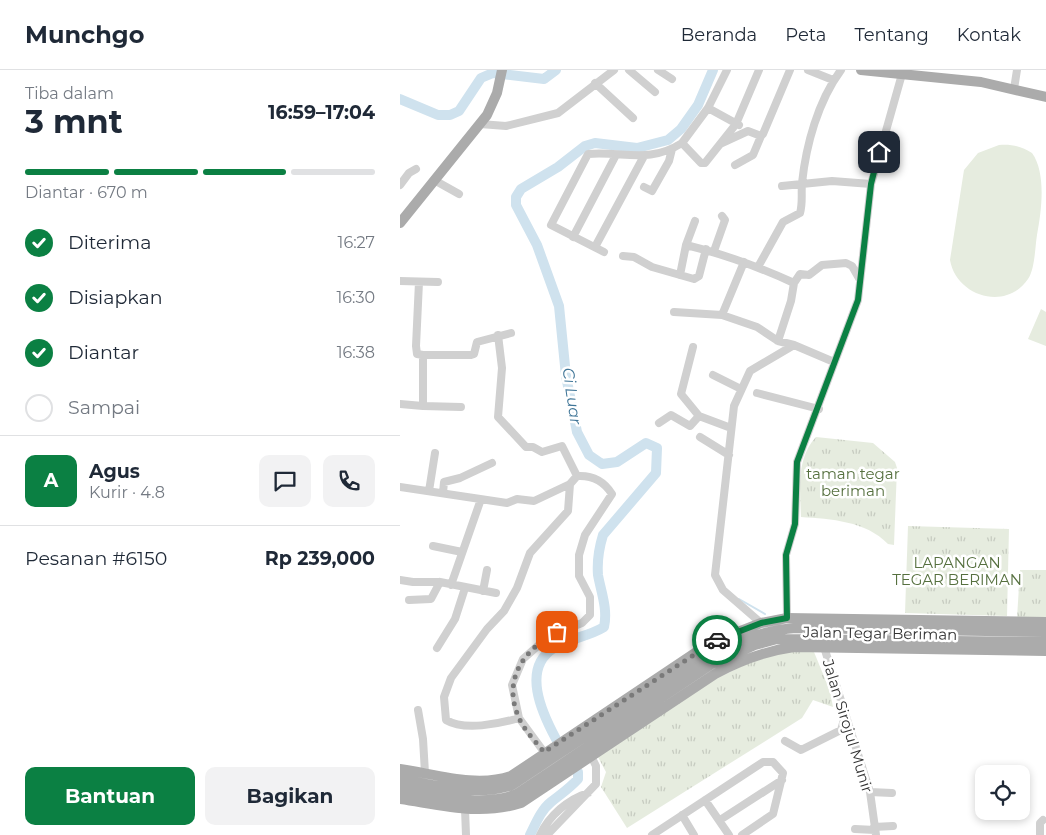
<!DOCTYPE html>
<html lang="id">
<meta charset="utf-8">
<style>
body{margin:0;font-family:Montserrat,sans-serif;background:#f2f2f3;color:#1f2937;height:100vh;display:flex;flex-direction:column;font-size:19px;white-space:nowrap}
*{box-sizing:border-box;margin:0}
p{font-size:16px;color:#747a83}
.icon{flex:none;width:28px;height:28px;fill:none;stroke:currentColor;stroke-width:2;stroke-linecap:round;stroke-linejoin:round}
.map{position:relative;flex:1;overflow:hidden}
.panel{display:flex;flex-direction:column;background:#fff;width:400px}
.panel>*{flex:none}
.buttons{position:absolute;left:575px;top:695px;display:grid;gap:10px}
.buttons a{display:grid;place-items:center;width:55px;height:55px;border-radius:10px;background:#fff;box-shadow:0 2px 8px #0003;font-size:25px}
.pin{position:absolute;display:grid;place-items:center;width:42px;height:42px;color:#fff;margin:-21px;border-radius:10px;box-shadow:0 2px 8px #0006}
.courier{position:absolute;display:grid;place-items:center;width:50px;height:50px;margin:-25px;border:4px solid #0b8043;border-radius:50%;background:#fff;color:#222;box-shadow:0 1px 6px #0007}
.headline em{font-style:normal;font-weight:700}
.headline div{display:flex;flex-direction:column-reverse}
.headline{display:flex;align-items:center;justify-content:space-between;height:85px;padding:0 25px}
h1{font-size:32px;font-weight:700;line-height:38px}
.bar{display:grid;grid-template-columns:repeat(4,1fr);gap:8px 5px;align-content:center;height:60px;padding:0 25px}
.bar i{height:6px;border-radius:4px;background:#e0e1e3}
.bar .on{background:#0b8043}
.bar p{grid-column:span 4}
.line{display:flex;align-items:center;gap:12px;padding:0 25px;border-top:1px solid #e0e1e3}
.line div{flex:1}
.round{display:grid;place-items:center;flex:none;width:52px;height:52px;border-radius:10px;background:#f2f2f3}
ol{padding:0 25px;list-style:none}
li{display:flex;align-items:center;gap:15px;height:55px}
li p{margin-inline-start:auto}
li .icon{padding:5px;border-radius:50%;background:#0b8043;color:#fff;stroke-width:4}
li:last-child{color:#747a83}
li i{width:28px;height:28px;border:2px solid #e0e1e3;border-radius:50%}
.action{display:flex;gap:10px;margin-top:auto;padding:10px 25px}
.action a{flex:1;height:58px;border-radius:10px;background:#0b8043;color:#fff;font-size:20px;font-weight:700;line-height:58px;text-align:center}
.action a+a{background:#f2f2f3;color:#1f2937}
header{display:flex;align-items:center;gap:30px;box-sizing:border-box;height:70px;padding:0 25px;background:#fff;border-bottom:1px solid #e0e1e3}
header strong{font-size:24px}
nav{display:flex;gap:28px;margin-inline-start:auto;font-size:18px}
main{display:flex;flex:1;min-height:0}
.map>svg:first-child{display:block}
.grass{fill:url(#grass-tufts)}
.pitch{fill:#e6ecdf}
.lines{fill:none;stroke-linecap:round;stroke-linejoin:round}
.stream{stroke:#cfe2ee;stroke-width:2}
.river{stroke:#cfe2ee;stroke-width:10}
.minor{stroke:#d0d0d0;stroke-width:8}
.major{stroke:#ababab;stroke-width:10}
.done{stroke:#7a7a7a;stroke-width:5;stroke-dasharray:0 9}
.route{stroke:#0b8043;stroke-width:6}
.labels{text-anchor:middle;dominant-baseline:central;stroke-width:5;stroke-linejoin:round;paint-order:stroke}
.park-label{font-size:15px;fill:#56703f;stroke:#fff}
.street-label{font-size:15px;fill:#333;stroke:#fff}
.water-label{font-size:16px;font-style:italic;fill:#3f7597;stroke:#fff}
</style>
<header>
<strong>Munchgo</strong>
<nav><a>Beranda</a><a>Peta</a><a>Tentang</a><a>Kontak</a></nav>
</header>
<main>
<section class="panel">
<div class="headline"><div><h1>3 mnt</h1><p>Tiba dalam</p></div><em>16:59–17:04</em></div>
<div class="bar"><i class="on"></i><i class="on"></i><i class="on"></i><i></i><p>Diantar · 670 m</p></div>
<ol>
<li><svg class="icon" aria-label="check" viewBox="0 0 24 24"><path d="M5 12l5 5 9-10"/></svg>Diterima<p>16:27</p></li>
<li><svg class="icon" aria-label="check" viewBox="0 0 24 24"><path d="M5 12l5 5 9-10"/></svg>Disiapkan<p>16:30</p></li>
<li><svg class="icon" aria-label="check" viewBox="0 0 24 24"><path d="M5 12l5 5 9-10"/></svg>Diantar<p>16:38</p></li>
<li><i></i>Sampai</li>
</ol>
<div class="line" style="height:90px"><b class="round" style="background:#0b8043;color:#fff">A</b><div><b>Agus</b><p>Kurir · 4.8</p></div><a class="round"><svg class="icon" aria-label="chat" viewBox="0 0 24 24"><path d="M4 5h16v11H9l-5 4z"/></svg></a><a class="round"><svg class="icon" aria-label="phone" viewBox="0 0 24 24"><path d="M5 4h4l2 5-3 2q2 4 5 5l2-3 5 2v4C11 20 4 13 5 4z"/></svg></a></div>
<div class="line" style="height:65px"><div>Pesanan #6150</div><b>Rp 239,000</b></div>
<div class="action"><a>Bantuan</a><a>Bagikan</a></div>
</section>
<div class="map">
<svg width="646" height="765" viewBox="0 0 646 765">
<defs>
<pattern id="grass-tufts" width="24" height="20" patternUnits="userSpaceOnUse" patternTransform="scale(1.25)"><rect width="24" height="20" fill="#e6ecdf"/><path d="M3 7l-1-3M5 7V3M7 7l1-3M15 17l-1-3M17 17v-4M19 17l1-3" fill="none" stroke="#c6cbc0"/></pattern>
</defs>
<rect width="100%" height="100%" fill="#fff"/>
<path class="grass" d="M416 367 473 373 495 392 497 398 494 475 488 474C466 451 431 449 401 447 400 421 396 388 416 367Z
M508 456 609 459 607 546 505 543Z
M620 500H646V548H617Z
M390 580 414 582 430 621 433 637 413 630 402 648 227 758 201 717 206 702 198 687 312 611 360 587Z"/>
<path class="pitch" d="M599 75C611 74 622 76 632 83 646 102 642 139 637 165 635 177 635 199 628 209 606 242 556 226 550 190L564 100 578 83Z
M641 239 646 242V276L628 269Z"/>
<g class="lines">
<path class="stream" d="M339 529 365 544"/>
<path class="river" d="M0 29 38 45H50L59 41 81 8 93 3 144 9 156 0
M156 669C142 643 121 598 154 578 169 568 188 567 204 557 208 539 201 522 198 505 197 492 199 478 203 465L256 403 257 378 246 373 217 392 202 394 189 385 177 362 166 306 159 236 137 175 116 135V127L121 119 158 97 185 76 195 73 237 78 268 70 281 59 298 35 313 0
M130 765C136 753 141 740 151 732 161 724 170 718 178 709V702"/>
<path class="minor" d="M229 0 255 22
M258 0 272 9
M327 0 308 38 282 73 301 93H305L336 54 359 0
M408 0 433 10
M195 13 233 48
M614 19 617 0
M308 38 339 55
M80 54 106 56 158 43 214 0
M322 73 348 61 361 66 363 64 390 0
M335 95 353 85 361 66
M34 110 59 124
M0 115 9 103 16 99
M382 116 432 111 471 114
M244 117 252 121 269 91 272 79
M173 167 216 85
M286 175C324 184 359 197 394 213L391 231 378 271
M195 177 244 86
M314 181 325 150 322 146
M204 182 151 155 188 84C224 81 249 94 282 73
M223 186 234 187 252 197 294 209 299 206 306 179
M358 197 383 152 400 143C403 133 401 123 402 113 406 75 418 31 441 0
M280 205 286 175 295 151
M0 211 38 212
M19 212 16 276 17 284 23 285V336L61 337
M394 213 400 204 409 205 422 195 446 193 452 196 460 210
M274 242 322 245 344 192
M322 245 357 257 378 271 394 275
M98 265 102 298 98 347 126 377H133L142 382 162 376 177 406 170 414 168 441 130 483 117 518 104 541 87 559 51 608 44 627 46 650C64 661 99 654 119 648L144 682
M293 277 281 324 299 346
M23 285H71L74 284 77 272 111 263
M313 305 341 319
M357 323 419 339
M0 334 23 336
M259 353 271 345 290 356 299 346 331 358
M300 367 329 385
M0 417 107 433 117 429 134 431 170 414
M29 421 35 383
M43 423 44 412 60 408 92 393
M33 476 62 482
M0 510 13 512H40L96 523
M51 515 81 429
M83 521 87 500
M9 530 31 529 40 512
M387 548 386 485 395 454 397 392 458 230 471 114 502 4
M361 553 323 520 315 505 334 336 350 301 394 275 434 292
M424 577 470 722 476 765
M37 578 55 549 65 518
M18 640 23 669 25 703
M119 648 112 615 123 589 149 566 182 553 190 545V527L179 506V485L185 465 212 424C204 411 193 405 177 406
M385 671 401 680 441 660 445 646
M470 722 492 723
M305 730 329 765
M65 739 66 765
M282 745 294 765
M320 750 382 710
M474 757 493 756
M455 759 475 760
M140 765C149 746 168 729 188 723
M147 765 196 714V696L191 686
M252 765 363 692H373L383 703 373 744 342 765
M640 765V753L643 750"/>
<path class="major" d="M461 0 581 12 646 27
M0 153 87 45 97 23 102 0
M0 699C35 704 76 718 111 706L310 573 361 553 387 548 646 552
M0 709C36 715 77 727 112 715L297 592C328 574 361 560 396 558L646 562
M0 719C37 725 81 738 117 724L310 595 355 575 377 569 646 572
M0 729C41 735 80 746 121 733L315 604C341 590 365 581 394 577L646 581"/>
</g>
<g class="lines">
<path class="done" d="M157 562C123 580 102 610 119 648 124 660 136 672 144 682L317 570"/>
<path class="route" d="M317 570 361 553 387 548 386 485 395 454 397 392 458 230 471 114 479 82"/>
</g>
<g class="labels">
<g class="park-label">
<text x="453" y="403">taman tegar<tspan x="453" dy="17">beriman</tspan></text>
<text x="557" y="492">LAPANGAN<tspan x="557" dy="17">TEGAR BERIMAN</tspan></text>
</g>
<g class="street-label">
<text transform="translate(480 563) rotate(1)">Jalan Tegar Beriman</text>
<text transform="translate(448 656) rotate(73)">Jalan Sirojul Munir</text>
</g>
<g class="water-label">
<text transform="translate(172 326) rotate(82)">Ci Luar</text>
</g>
</g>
</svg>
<div class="buttons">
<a><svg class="icon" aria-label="locate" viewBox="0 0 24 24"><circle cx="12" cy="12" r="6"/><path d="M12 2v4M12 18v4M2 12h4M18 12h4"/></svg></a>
</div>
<div class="pin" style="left:157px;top:562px;background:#ea580c"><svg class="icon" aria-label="bag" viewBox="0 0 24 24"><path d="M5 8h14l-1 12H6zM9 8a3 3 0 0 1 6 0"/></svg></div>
<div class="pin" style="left:479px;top:82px;background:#1f2937"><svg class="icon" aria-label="home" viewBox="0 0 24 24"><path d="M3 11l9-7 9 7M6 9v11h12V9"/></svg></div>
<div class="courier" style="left:317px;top:570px"><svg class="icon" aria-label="car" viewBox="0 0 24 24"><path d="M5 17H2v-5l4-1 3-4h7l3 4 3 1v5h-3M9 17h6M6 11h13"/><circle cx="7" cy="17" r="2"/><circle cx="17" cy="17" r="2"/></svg></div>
</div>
</main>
